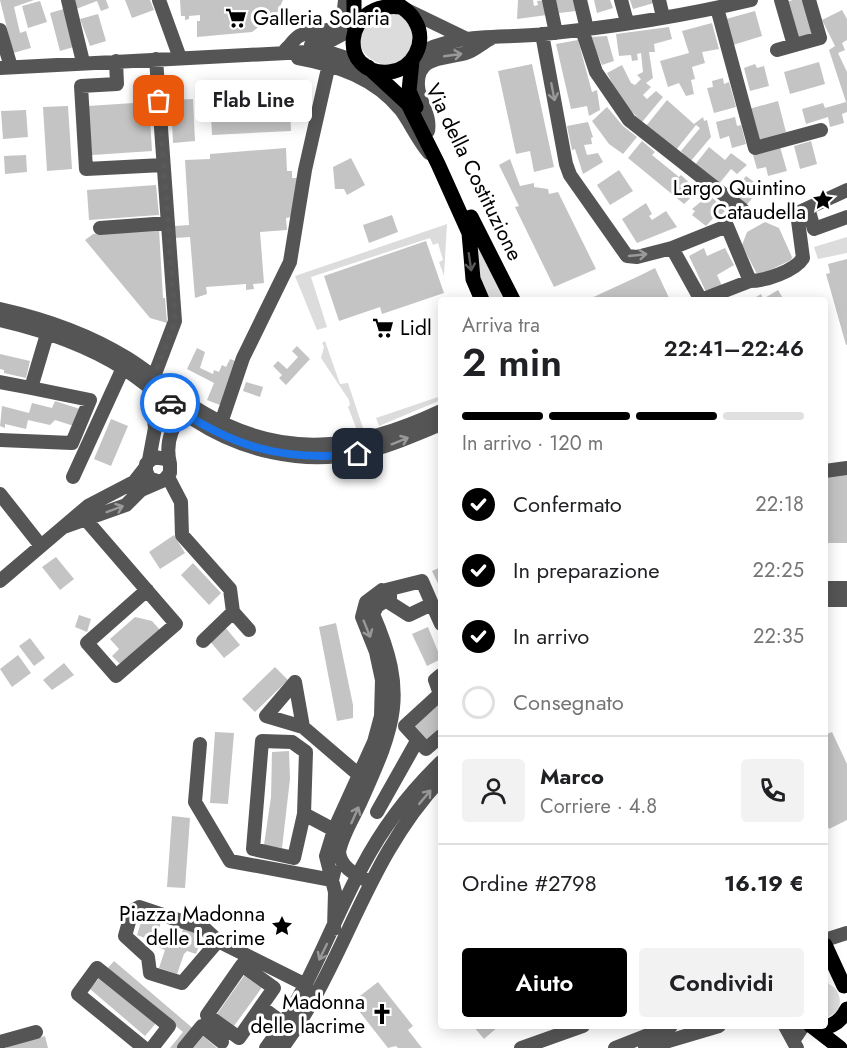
<!DOCTYPE html>
<html lang="it">
<meta charset="utf-8">
<style>
body{margin:0;font-family:Jost,sans-serif;background:#f2f2f2;color:#202124;height:100vh;display:flex;flex-direction:column;font-size:22px;white-space:nowrap}
*{box-sizing:border-box;margin:0}
p{font-size:20px;color:#757577}
.icon{flex:none;width:33px;height:33px;fill:none;stroke:currentColor;stroke-width:2;stroke-linecap:round;stroke-linejoin:round}
.map{position:relative;flex:1;overflow:hidden}
.side{position:absolute;left:438px;top:297px;width:390px;height:732px;display:flex;flex-direction:column;background:#fff;border-radius:6px;box-shadow:0 3px 15px #0003}
.side>*{flex:none}
.pin{position:absolute;display:grid;place-items:center;width:51px;height:51px;color:#fff;margin:-26px;border-radius:12px;box-shadow:0 3px 9px #0006}
.courier{position:absolute;display:grid;place-items:center;width:60px;height:60px;margin:-30px;border:4px solid #1a73e8;border-radius:50%;background:#fff;color:#222;box-shadow:0 2px 8px #0007}
.bubble{position:absolute;height:42px;border-radius:6px;background:#fff;box-shadow:0 3px 15px #0003;font-size:20px;font-weight:600;line-height:42px;text-align:center}
.overview em{font-style:normal;font-weight:600}
.overview div{display:flex;flex-direction:column-reverse}
.overview{display:flex;align-items:center;justify-content:space-between;height:102px;padding:0 24px}
h1{font-size:39px;font-weight:600;line-height:45px}
.bar{display:grid;grid-template-columns:repeat(4,1fr);gap:9px 6px;align-content:center;height:72px;padding:0 24px}
.bar i{height:8px;border-radius:4px;background:#e0e0e0}
.bar .selected{background:#000}
.bar p{grid-column:span 4}
.line{display:flex;align-items:center;gap:15px;padding:0 24px;border-top:2px solid #e0e0e0}
.line div{flex:1}
.round{display:grid;place-items:center;flex:none;width:63px;height:63px;border-radius:6px;background:#f2f2f2}
ol{padding:0 24px;list-style:none}
li{display:flex;align-items:center;gap:18px;height:66px}
li p{margin-inline-start:auto}
li .icon{padding:6px;border-radius:50%;background:#000;color:#fff;stroke-width:4}
li:last-child{color:#757577}
li i{width:33px;height:33px;border:3px solid #e0e0e0;border-radius:50%}
.primary-button{display:flex;gap:12px;margin-top:auto;padding:12px 24px}
.primary-button a{flex:1;height:69px;border-radius:6px;background:#000;color:#fff;font-size:24px;font-weight:600;line-height:69px;text-align:center}
.primary-button a+a{background:#f2f2f2;color:#202124}
.map>svg:first-child{display:block}
.green{fill:#dcdcdc}
.building{fill:#c4c4c4}
.lines{fill:none;stroke-linecap:round;stroke-linejoin:round}
.minor{stroke:#555;stroke-width:14}
.major{stroke:#000;stroke-width:15}
.oneway{stroke:#999}
.oneway2{stroke:#595959}
.done{stroke:#595959;stroke-width:6;stroke-dasharray:0 10.8}
.route{stroke:#1a73e8;stroke-width:8}
.labels{text-anchor:middle;dominant-baseline:central;stroke-width:6;stroke-linejoin:round;paint-order:stroke}
.poi-label{font-size:21px;fill:#000;stroke:#fff;text-anchor:end}
.street-label{font-size:21px;fill:#000;stroke:#fff}
</style>
<div class="map">
<svg width="847" height="1048" viewBox="0 0 847 1048">
<rect width="100%" height="100%" fill="#fff"/>
<path class="green" d="M394 10 410 22C411 27 415 35 415 40 413 73 370 73 359 43L367 18Z
M447 224 444 276 439 262 443 260 438 243 433 245 430 238 311 277 327 327 317 330 295 276Z
M847 237V253L818 259 814 247Z
M476 241 504 300H490L478 275Z
M325 341 340 384 348 383 363 428 357 430 348 407 350 405 349 400 321 358 324 347 322 343Z
M441 396V400L379 426 376 418Z
M825 982C838 987 843 998 838 1011L825 1019Z"/>
<path class="building" d="M0 0H34L14 7 20 33 26 31 31 48 13 53Z
M73 0H106L109 8 101 11 97 1 76 9Z
M125 0H150L154 10 132 18Z
M180 0H283L277 13 252 32 197 37V21H200V15L189 16V19L185 20V16H181Z
M518 0H533L534 6 538 5 537 1 545 0 547 15 517 19Z
M556 0H574L576 11 559 13Z
M594 0H610L613 8 597 13Z
M630 0H653L654 3 633 9Z
M793 0H803L814 33 797 39 786 2Z
M40 1 47 22 28 28 22 6Z
M67 8 77 46 60 51 50 13Z
M842 10 847 19V40L842 43 845 50 838 53 847 72V112L842 114 844 123 830 127 828 117 806 124 802 109 823 103 825 108 846 102 829 50 835 46 822 20Z
M755 11 762 36 733 45 726 19Z
M98 14 106 41 90 46 80 19Z
M712 23 719 49 702 52 705 63 692 67 695 79 691 80 694 94 686 96 679 83 668 87 660 61 689 53 682 31Z
M669 27 672 39 654 44 655 52H649L653 78 646 83 651 87 643 95 647 99 656 91 663 97 642 122 621 101 607 73 622 65 631 83 635 85 641 79 637 75 643 72 641 53 637 54 638 60 632 61 631 55 619 56 616 34Z
M607 36 614 61 602 65 590 37Z
M578 40 592 92 597 90 600 110 589 116 587 106 571 109 556 44Z
M819 62 825 84 790 94 784 72Z
M532 64 554 167 534 172 530 151 516 154 498 71Z
M755 64 757 68 764 66 769 86 750 91 744 68Z
M723 78 724 84 729 82 736 107 714 113 707 88 713 87 712 81Z
M246 96 247 108 290 106 291 131 212 135 210 97Z
M193 99 195 141 173 143 171 100Z
M667 100 694 124 703 117 704 121 707 120 711 137 690 162 681 151 700 128 696 125 676 150 646 126Z
M778 101 786 132 758 140 749 109Z
M149 102 152 151 92 155 88 106Z
M68 106 72 169 47 171 43 107Z
M607 107 623 126 637 137 623 154 609 144 592 121Z
M26 110 28 137 3 139 1 111Z
M735 117 737 126 741 125 746 144 732 148 729 136 720 139 716 122Z
M588 122 593 137 591 138 592 144 584 145 587 155 598 153 603 162 583 174 575 149 572 150 567 126Z
M642 141 655 152 652 155 679 177 681 175 698 191 684 204 628 158Z
M811 141 817 164 800 169 794 146Z
M709 147 725 160 731 153 747 165 737 174 731 169 718 185 694 166Z
M780 147 787 171 768 176 766 167 757 169 753 155Z
M286 148 287 171H292V178H297L292 217 286 218 287 230 260 232 264 283 253 284 254 289 246 290V284L206 287 207 294 195 298 190 237 175 238V226L189 225 185 160 210 159V154Z
M26 155 27 172 5 174 4 156Z
M351 158 365 185 347 195 344 189H335L333 167Z
M510 159 520 186 534 183V187L548 189 549 194 558 192 596 269 554 287 515 207 519 206 499 165Z
M619 170 633 191 610 205 597 185Z
M746 176 761 187 745 207 731 196Z
M156 185 159 215 89 220 87 190Z
M709 195 726 210 720 216 717 214 706 226 692 215 695 211 692 209Z
M646 203 652 214 649 216 652 220 666 211 677 227 637 243 622 219Z
M392 215 398 232 369 243 363 225Z
M765 222 779 228 792 257 791 260 758 276 742 245 747 232Z
M159 229 163 298H165L167 323 150 318 85 240 93 234Z
M426 241 444 293 382 314 380 307 339 321 324 276Z
M704 248 707 256 725 248 734 265 717 275 722 286 706 292 689 256Z
M847 259V345H846L826 274 830 273 828 264Z
M655 268 670 300H587L639 276Z
M778 290 784 300H751L761 294 763 299Z
M297 346 310 359 286 385 279 378 282 375 273 366 278 361 287 369 298 357 292 351Z
M197 348 205 352 200 368 213 374 214 370 219 372 222 365 226 367 230 359 238 362 220 405 207 400 214 383 187 369Z
M0 354 30 361 26 378 4 373V370L0 369Z
M246 382 263 387 260 397 243 391Z
M55 401 80 409 74 426 55 420 50 425 28 420 26 429 5 424V428L0 426 2 406 29 413 32 403 52 408Z
M111 419 128 426 111 466 94 459Z
M847 474V543H825V477Z
M174 535 185 553 160 569 149 552Z
M56 557 74 579 60 590 42 567Z
M193 563 221 593 209 605 181 575Z
M441 567V590L432 571Z
M79 615 91 619 87 632 75 627Z
M135 617 152 621 160 630 121 665 112 656 119 649 110 639Z
M336 623 353 705V718L337 721 319 627Z
M225 627 240 645 224 658 209 640Z
M428 627 441 659 427 666 412 634Z
M30 638 45 658 34 666 19 646Z
M18 655 31 673 12 687 0 669Z
M64 663 74 675 52 690 43 680Z
M275 667 288 680 255 712 242 699Z
M441 703V729L426 742 413 728Z
M825 731 827 734 832 732 847 764V820L829 829 825 820Z
M215 732 234 733 228 804 210 803Z
M289 751 290 779 282 848 264 845 271 797 272 752Z
M172 816 190 818 185 888 167 887Z
M143 916 161 922 155 941 165 944 167 941 168 945 177 947 183 929 203 935 196 954 187 951 184 954 177 974 159 968 165 950 144 941 145 938 137 935Z
M114 961 196 1031 182 1048H170L183 1032 107 969Z
M246 973 263 986 234 1026 217 1014Z
M102 975 157 1022 145 1036 90 989Z
M378 982 413 1026 408 1030 422 1048H398L396 1046 388 1048 352 1002Z
M473 1026H499L484 1039Z
M45 1036 48 1048H7V1047Z
M203 1036 217 1048H193Z"/>
<g class="lines">
<path class="minor" d="M68 0 83 62
M159 0 180 58
M549 0 556 33
M580 0 587 29
M621 0 627 22
M659 0 663 17
M781 0 794 45
M717 8 755 148 821 130
M407 10 467 39
M0 30 11 67
M582 30 596 72 629 120 742 209
M542 34 566 164 570 175 627 256 637 257 672 248 701 300
M311 45 326 43 354 28
M286 49C290 46 294 39 299 36 322 24 342 43 345 0
M777 50 820 38 809 0
M415 56C452 32 502 39 544 34 613 27 684 16 751 0
M298 58C337 65 375 78 401 110 411 124 418 140 429 153
M116 61 117 84 81 86 86 169 163 165
M0 68 325 51 364 64
M428 131C431 115 419 102 418 86 416 55 445 59 466 53 474 51 482 43 490 39
M847 190 808 208 814 229 847 217
M100 228 168 223
M672 248 727 226 750 281 701 300
M750 281C765 281 795 271 803 258L797 213 808 208
M0 309C45 319 88 334 127 358 153 374 176 396 202 412 284 461 358 450 441 411
M0 320C43 330 85 344 123 368 147 384 169 404 193 419 242 451 302 465 359 453 388 447 414 435 441 424
M0 382 31 388
M221 423 243 358 290 262 305 170 329 64
M0 440 72 443 90 400 31 388 50 324
M149 460 155 428 150 387 175 321 156 59
M170 464C164 439 174 424 189 405
M825 471 847 468
M73 477 123 368
M168 477 181 502 182 535 230 589 233 612 203 641
M0 494 41 546
M87 521 176 624 116 676 87 643 147 590
M64 527 126 505 141 490 164 480 170 473V464L166 459 154 457 146 464V471L149 478 160 482
M0 581 88 506 134 482 145 468
M825 588H847
M386 590 422 581 432 604 409 615 387 601
M825 600H847
M432 604 441 624
M233 612 249 630
M441 675 435 680 440 694 405 726 426 749 441 736
M303 727 295 682 266 716 303 727 359 775
M262 741 292 742 306 752 304 814 294 858 253 849Z
M200 744 195 802 230 861 332 880 334 872
M377 812 417 741
M304 814 334 830
M334 929 335 892 326 856 334 830 374 742 381 716 382 680 376 652 362 617 366 602 382 590 390 593V598L377 606 373 614C408 694 395 725 361 801 354 817 342 835 339 852 341 869 357 875 370 882
M825 940 847 933
M218 941 182 983 150 973 148 957 125 936 132 911 139 907 205 929 218 941 306 985
M242 965 274 988 239 1038 207 1015Z
M261 1007 284 1024
M785 1026 797 1048
M793 1041 803 1026
M0 1042 36 1032
M144 1048 78 994 97 968 169 1026 152 1048
M184 1048 202 1026 222 1042
M266 1048C309 992 329 928 362 867 383 827 409 793 441 762
M282 1048C346 963 364 861 441 779
M521 1048 583 1026
M615 1048 671 1026
M645 1048 719 1026"/>
<path class="major" d="M354 0V26
M391 0C400 6 410 11 415 21 428 42 413 70 389 72 337 76 342 0 401 7
M412 61 409 91 416 107
M368 67 408 104 438 164 469 233 473 279 482 300
M471 217 513 300
M825 945 844 986
M811 1026C828 1030 840 1024 847 1009
M813 1027 840 1048"/>
</g>
<defs><path id="oneway-shaft" d="M-6 0H5M1.5-3L5.5 0L1.5 3" fill="none" stroke-width="1.6" stroke-linecap="round" stroke-linejoin="round" transform="scale(1.5)"/></defs>
<g class="oneway">
<use href="#oneway-shaft" transform="translate(453 55) rotate(-8)"/>
<use href="#oneway-shaft" transform="translate(553 92) rotate(79)"/>
<use href="#oneway-shaft" transform="translate(638 255) rotate(-6)"/>
<use href="#oneway-shaft" transform="translate(400 441) rotate(-22)"/>
<use href="#oneway-shaft" transform="translate(115 509) rotate(-21)"/>
<use href="#oneway-shaft" transform="translate(367 629) rotate(68)"/>
<use href="#oneway-shaft" transform="translate(425 797) rotate(-50)"/>
<use href="#oneway-shaft" transform="translate(355 815) rotate(-66)"/>
<use href="#oneway-shaft" transform="translate(323 952) rotate(116)"/>
</g>
<use class="oneway2" href="#oneway-shaft" transform="translate(470 262) rotate(82)"/>
<g class="lines">
<path class="done" d="M159 101 175 321 150 387 170 403"/>
<path class="route" d="M170 403C230 447 284 462 358 454"/>
</g>
<defs>
<symbol id="supermarket-bare" viewBox="-9 -9 18 18"><path d="M-6-5.5h2.5l.6 2H6L4.5 2H-2.5L-4.4-4H-6ZM-1.5 3.2a1.3 1.3 0 1 0 .1 0ZM3 3.2a1.3 1.3 0 1 0 .1 0Z" fill="#000" stroke="#fff" stroke-width="2.5" paint-order="stroke"/></symbol>
<symbol id="sight-bare" viewBox="-9 -9 18 18"><path d="M0-6L1.8-2.2L6-1.7L2.9 1.2L3.7 5.4L0 3.3L-3.7 5.4L-2.9 1.2L-6-1.7L-1.8-2.2Z" fill="#000" stroke="#fff" stroke-width="2.5" paint-order="stroke"/></symbol>
<symbol id="church-bare" viewBox="-9 -9 18 18"><path d="M-1.2-6h2.4v3.5h3.3v2.4h-3.3V6h-2.4V-.1h-3.3v-2.4h3.3Z" fill="#000" stroke="#fff" stroke-width="2.5" paint-order="stroke"/></symbol>
</defs>
<g fill-rule="evenodd">
<use href="#supermarket-bare" x="221" y="3" width="30" height="30"/>
<use href="#sight-bare" x="808" y="185" width="30" height="30"/>
<use href="#supermarket-bare" x="368" y="313" width="30" height="30"/>
<use href="#sight-bare" x="267" y="911" width="30" height="30"/>
<use href="#church-bare" x="367" y="999" width="30" height="30"/>
</g>
<g class="labels">
<g class="poi-label">
<text x="253" y="18" text-anchor="start">Galleria Solaria</text>
<text x="806" y="188">Largo Quintino<tspan x="806" dy="24">Cataudella</tspan></text>
<text x="400" y="328" text-anchor="start">Lidl</text>
<text x="265" y="914">Piazza Madonna<tspan x="265" dy="24">delle Lacrime</tspan></text>
<text x="365" y="1002">Madonna<tspan x="365" dy="24">delle lacrime</tspan></text>
</g>
<g class="street-label">
<text transform="translate(474 172) rotate(64)">Via della Costituzione</text>
</g>
</g>
</svg>
<div class="pin" style="left:159px;top:101px;background:#ea580c"><svg class="icon" aria-label="bag" viewBox="0 0 24 24"><path d="M5 8h14l-1 12H6zM9 8a3 3 0 0 1 6 0"/></svg></div>
<div class="pin" style="left:358px;top:454px;background:#1f2937"><svg class="icon" aria-label="home" viewBox="0 0 24 24"><path d="M3 11l9-7 9 7M6 9v11h12V9"/></svg></div>
<div class="courier" style="left:170px;top:403px"><svg class="icon" aria-label="car" viewBox="0 0 24 24"><path d="M5 17H2v-5l4-1 3-4h7l3 4 3 1v5h-3M9 17h6M6 11h13"/><circle cx="7" cy="17" r="2"/><circle cx="17" cy="17" r="2"/></svg></div>
<div class="bubble" style="left:195px;top:80px;width:117px">Flab Line</div>
<section class="side">
<div class="overview"><div><h1>2 min</h1><p>Arriva tra</p></div><em>22:41–22:46</em></div>
<div class="bar"><i class="selected"></i><i class="selected"></i><i class="selected"></i><i></i><p>In arrivo · 120 m</p></div>
<ol>
<li><svg class="icon" aria-label="check" viewBox="0 0 24 24"><path d="M5 12l5 5 9-10"/></svg>Confermato<p>22:18</p></li>
<li><svg class="icon" aria-label="check" viewBox="0 0 24 24"><path d="M5 12l5 5 9-10"/></svg>In preparazione<p>22:25</p></li>
<li><svg class="icon" aria-label="check" viewBox="0 0 24 24"><path d="M5 12l5 5 9-10"/></svg>In arrivo<p>22:35</p></li>
<li><i></i>Consegnato</li>
</ol>
<div class="line" style="height:108px"><a class="round"><svg class="icon" aria-label="person" viewBox="0 0 24 24"><circle cx="12" cy="8" r="4"/><path d="M4 21q1-7 8-7t8 7"/></svg></a><div><b>Marco</b><p>Corriere · 4.8</p></div><a class="round"><svg class="icon" aria-label="phone" viewBox="0 0 24 24"><path d="M5 4h4l2 5-3 2q2 4 5 5l2-3 5 2v4C11 20 4 13 5 4z"/></svg></a></div>
<div class="line" style="height:78px"><div>Ordine #2798</div><b>16.19 €</b></div>
<div class="primary-button"><a>Aiuto</a><a>Condividi</a></div>
</section>
</div>
